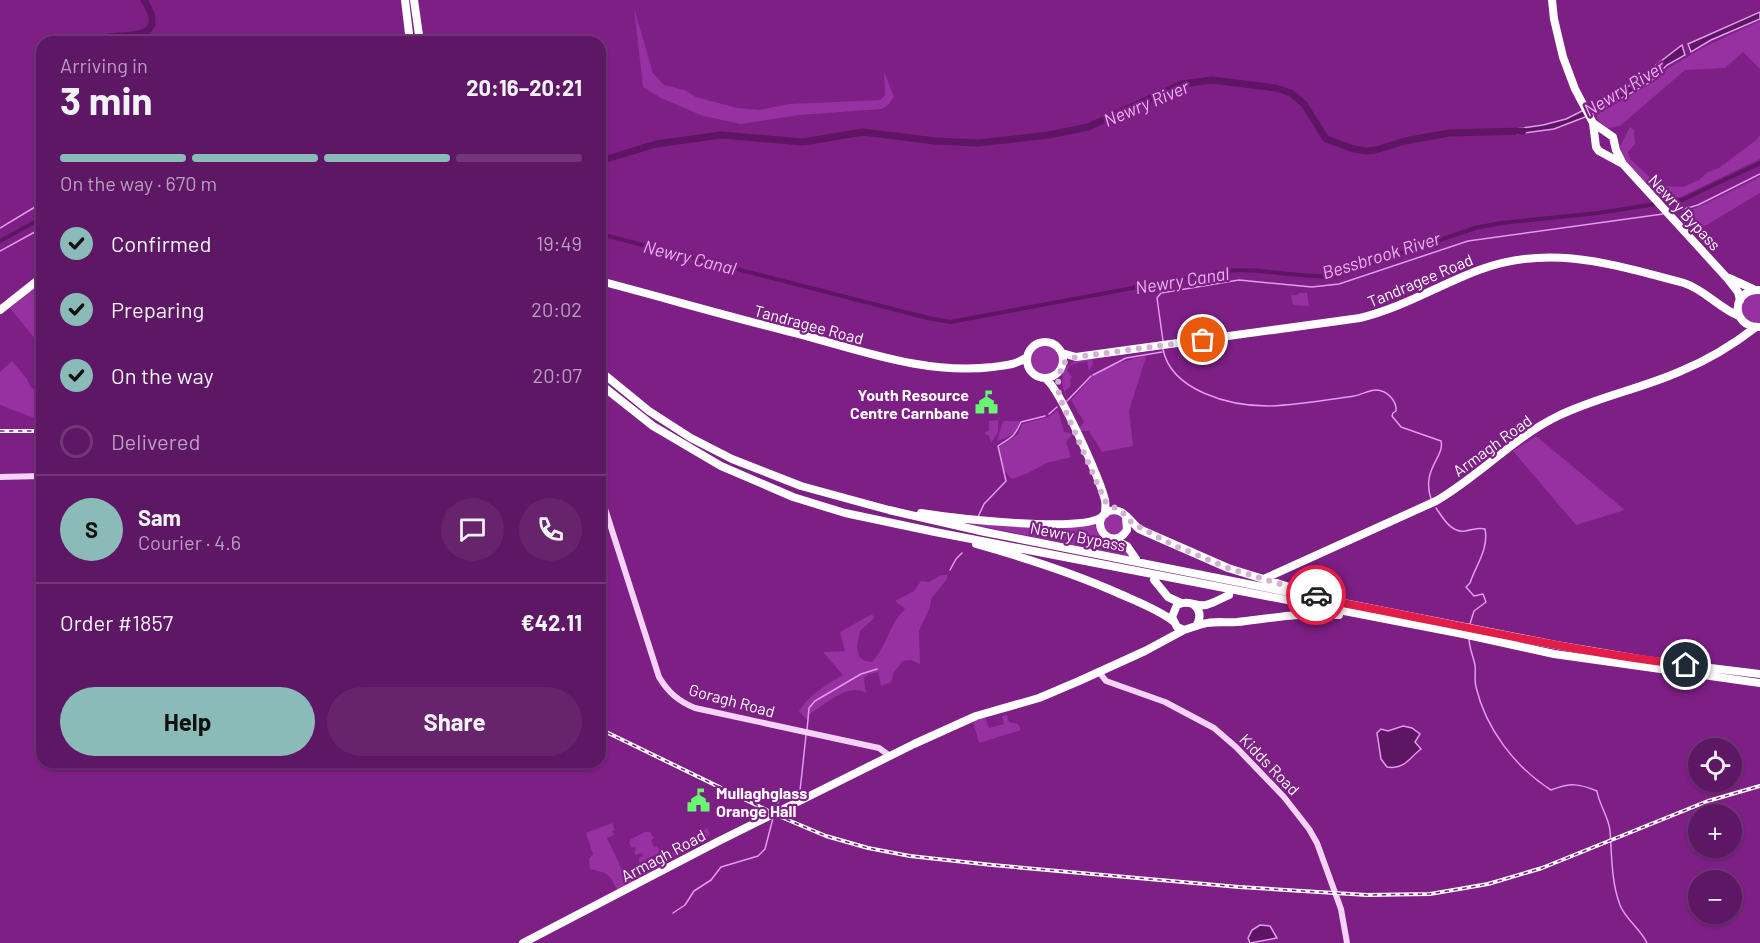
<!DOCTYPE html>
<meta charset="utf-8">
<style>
body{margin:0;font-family:Barlow,sans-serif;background:#67246d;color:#f1f3f6;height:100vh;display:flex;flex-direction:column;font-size:22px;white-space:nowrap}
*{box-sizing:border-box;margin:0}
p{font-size:20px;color:#b99fbf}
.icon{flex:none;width:33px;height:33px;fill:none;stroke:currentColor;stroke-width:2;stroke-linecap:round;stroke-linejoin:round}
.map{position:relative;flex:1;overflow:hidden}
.details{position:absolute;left:36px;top:36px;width:570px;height:732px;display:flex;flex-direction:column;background:#5e1764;border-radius:18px;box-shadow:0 2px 4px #0004,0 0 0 2px #733678}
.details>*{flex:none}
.controls{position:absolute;left:1688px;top:738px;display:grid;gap:12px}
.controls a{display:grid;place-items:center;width:54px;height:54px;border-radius:50%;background:#5e1764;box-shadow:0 2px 4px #0004,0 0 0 2px #733678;font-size:30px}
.pin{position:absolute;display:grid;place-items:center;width:51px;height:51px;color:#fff;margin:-26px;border:3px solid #fff;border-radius:50%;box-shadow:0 2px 6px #0007}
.courier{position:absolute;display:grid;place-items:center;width:60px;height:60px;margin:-30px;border:4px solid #e11d48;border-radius:50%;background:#fff;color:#222;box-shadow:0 2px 8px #0007}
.head em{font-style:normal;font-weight:700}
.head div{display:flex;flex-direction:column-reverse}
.head{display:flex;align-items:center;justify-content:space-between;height:102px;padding:0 24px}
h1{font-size:39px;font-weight:700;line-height:45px}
.bar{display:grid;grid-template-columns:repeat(4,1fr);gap:9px 6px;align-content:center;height:72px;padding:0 24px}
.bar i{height:8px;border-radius:4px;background:#733678}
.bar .active{background:#8bbbb9}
.bar p{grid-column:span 4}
.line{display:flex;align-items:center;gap:15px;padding:0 24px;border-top:2px solid #733678}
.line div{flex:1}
.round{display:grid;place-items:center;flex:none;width:63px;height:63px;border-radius:32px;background:#67246d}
ol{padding:0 24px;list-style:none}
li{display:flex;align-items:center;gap:18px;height:66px}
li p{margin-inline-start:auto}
li .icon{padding:6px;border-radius:50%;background:#8bbbb9;color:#111;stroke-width:4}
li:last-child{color:#b99fbf}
li i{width:33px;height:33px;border:3px solid #733678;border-radius:50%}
.action{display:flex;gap:12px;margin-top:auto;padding:12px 24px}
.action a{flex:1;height:69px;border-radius:36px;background:#8bbbb9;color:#111;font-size:24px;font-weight:700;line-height:69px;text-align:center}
.action a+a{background:#67246d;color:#f1f3f6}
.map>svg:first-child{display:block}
.green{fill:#9730a1}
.water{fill:#5e1564;stroke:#e39beb;stroke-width:1.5}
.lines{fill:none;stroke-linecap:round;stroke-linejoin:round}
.stream{stroke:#e39beb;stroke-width:1.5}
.canal{stroke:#5e1564;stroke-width:4}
.river{stroke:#5e1564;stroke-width:7}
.secondary{stroke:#f5d2f7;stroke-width:6}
.highway{stroke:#fff;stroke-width:8}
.rail-casing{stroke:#fff;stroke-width:4}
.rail{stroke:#7d1f85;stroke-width:1.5;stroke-dasharray:4.5;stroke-linecap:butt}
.done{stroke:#d2b1d4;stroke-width:6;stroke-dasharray:0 10.8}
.route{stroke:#e11d48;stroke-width:8}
.labels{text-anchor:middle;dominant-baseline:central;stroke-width:4.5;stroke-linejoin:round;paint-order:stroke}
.street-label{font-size:16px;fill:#fff;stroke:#7d1f85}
.poi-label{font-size:16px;font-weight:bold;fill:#fff;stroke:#7d1f85;text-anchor:end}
.water-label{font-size:18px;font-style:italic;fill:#ebb3f1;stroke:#7d1f85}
</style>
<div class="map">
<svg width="1760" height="943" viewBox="0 0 1760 943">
<rect width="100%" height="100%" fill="#7d1f85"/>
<path class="green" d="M634 8 653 73 664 85 684 90 696 97 737 108 759 110 789 104 880 100 885 95 884 71 894 97 888 105 882 109 799 115 741 124 703 116 661 98 643 87Z
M1760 21V69L1743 52 1725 68 1685 70 1620 126 1608 128 1599 121 1596 115 1657 80 1667 69 1704 47Z
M1630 127 1634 130 1635 144 1628 152 1630 159 1659 186 1683 187 1699 180 1708 172 1719 168 1756 140 1760 135V159L1681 197 1662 200C1647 185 1625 167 1620 146Z
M1760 177V193L1695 232 1678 215 1703 205Z
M42 280V309L36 316 42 333V345H40L10 308Z
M1299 293H1307L1309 306 1293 305 1291 295H1298Z
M1755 293 1760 294V323L1758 324 1744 320 1740 305 1745 297Z
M1030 361a15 15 0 1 1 30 0a15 15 0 1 1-30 0Z
M1143 356 1146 357 1129 411 1133 446 1102 452 1089 431H1080L1079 428 1084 422 1071 400 1091 378 1092 375H1094L1115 364Z
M1086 358 1092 359 1093 363 1089 371 1087 361 1070 365 1067 371 1072 377 1070 380 1071 386 1065 391 1067 399C1057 377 1062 362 1086 358Z
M12 361 27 379 31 388 42 391V421L0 405V372Z
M1058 410 1064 432 1070 433 1072 435 1066 442 1071 457 1047 463 1028 473 1012 479C1002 471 1001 459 998 448L1018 434 1022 424 1048 417Z
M998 420V433L991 443 989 435H986L985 432 989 431V421Z
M1003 421H1020C1016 434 1010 437 997 441Z
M1536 436 1625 510 1576 525 1513 451Z
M1103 524a11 11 0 1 1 22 0a11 11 0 1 1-22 0Z
M940 518 1025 525H1093L1096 526C1100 540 1108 539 1118 546 1123 548 1127 553 1130 556Z
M941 575H947V579L931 599 930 607 919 631 920 664 911 660 903 661 894 672 891 682 881 686 878 672 869 674 864 678 866 693C849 682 827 703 811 713L809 715V722L799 711C809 695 827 684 843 675L823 652 845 651 840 632 872 614 874 618 860 631 857 647 859 657 865 661 872 662C887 646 889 624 905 609L895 601 914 591 921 581 929 582Z
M1007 715 1009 722 1018 724 1021 730 979 743 973 721 985 717 989 728 1004 724 1002 716Z
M612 823 615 830 612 831 614 835 607 838 624 874 662 854 670 855 675 852 707 828 710 834 659 867 617 890C608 871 608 874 590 869L589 859 593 854 586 833Z
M645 832H650L654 838 651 840 654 847 657 846 661 852 639 863V858L643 856 642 853 636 855 634 852 636 850 635 847 632 848 629 843 631 839Z"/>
<path class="water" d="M1760 12V19L1711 40 1691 52 1688 44Z
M1682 45 1685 55 1667 65 1649 83 1593 114 1554 129 1517 134 1516 129 1543 125 1566 119 1614 95 1649 74 1656 65Z
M1403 726 1412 728 1420 734 1415 742 1421 749C1410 757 1405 770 1387 767L1381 759 1377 733 1381 729 1388 731Z
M1260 925 1270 926 1277 938 1250 943 1248 938 1252 930Z"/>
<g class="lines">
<path class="stream" d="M1670 213 1698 205 1760 174
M0 228 35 207 42 205
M0 251 42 228
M1163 341 1157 298 1161 293 1239 280 1312 287 1339 284 1468 241 1663 214
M1163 349C1171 391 1230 406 1268 406 1297 405 1326 400 1354 396 1361 395 1369 390 1376 390 1387 390 1397 401 1396 411L1393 413 1392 416 1401 427 1441 441C1445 457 1421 469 1431 499
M1093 375 1126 358 1162 352
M1067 401 1091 376
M1049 414 1057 407
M1436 508C1443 518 1451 533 1465 531 1473 530 1478 527 1485 529 1489 549 1476 565 1470 583L1466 587 1474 596 1483 594 1486 602 1474 611 1470 624
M978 517 984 504 1006 481 998 446C1011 437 1014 438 1021 422L1045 416
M950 570 956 559 962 553
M1469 638C1469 648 1473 655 1475 665 1476 672 1474 680 1476 687 1486 729 1515 767 1551 790 1570 783 1578 783 1597 791 1599 805 1609 817 1610 831 1612 856 1611 881 1620 905 1625 919 1641 929 1647 943
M807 730 809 708 815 701 861 674 877 669
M774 811 780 799 800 791 806 735
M673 913 685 905 694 891 711 880 721 867 758 856 765 849 773 818"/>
<path class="canal" d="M600 234 928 318 950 322 1224 271C1261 267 1298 279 1335 276L1475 228 1501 223 1598 213 1682 200 1760 163
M0 241 42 218"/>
<path class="river" d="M90 42C115 29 174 48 144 0
M600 161 656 144 721 135 803 142 863 132 935 141 978 143 1049 135 1088 127 1182 84 1212 80 1276 88 1291 93 1304 104 1326 139 1354 149 1366 151 1376 150 1405 141 1449 133 1523 131"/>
<path class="secondary" d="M0 477 42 476
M600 493 659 677C668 692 678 701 695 708L879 748 890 756
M1099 672 1106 681 1165 702 1214 728 1236 747 1284 797 1309 829 1317 843 1341 909 1347 943"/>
<path class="highway" d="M405 0 410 42
M414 0 420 42
M1552 0 1554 19 1563 57 1575 89 1593 123 1596 147 1599 151 1621 163
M1593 123 1613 137 1616 150 1623 164 1727 278 1738 292 1740 300
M1729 278 1753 289
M600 281C665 298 730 317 795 333 860 350 925 375 993 367 1006 365 1016 365 1027 357
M0 310 42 277
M1759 327C1730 327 1731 288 1760 290
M1027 360a18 18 0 1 1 36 0a18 18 0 1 1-36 0Z
M1062 353 1076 357 1360 318C1402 308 1439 285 1479 270 1551 243 1614 265 1684 283 1705 290 1719 308 1739 316
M600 371 649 411 691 438 732 459 801 486 889 510 985 532 1556 645 1645 660 1760 674
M1046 379C1061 391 1100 480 1105 500 1106 505 1105 510 1105 514
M600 384 653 426 721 466 793 497 845 513 935 532 1463 634 1554 654 1760 683
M921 513C952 518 1080 533 1102 517
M1126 517 1127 530C1112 553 1088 524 1107 512 1111 510 1117 510 1121 512 1128 516 1133 524 1139 529L1228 568 1296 589
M1113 539 1127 546 1136 559
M976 544C1026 558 1073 573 1120 594 1138 602 1157 609 1173 621
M1266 578 1436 501C1479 476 1512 439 1556 417 1596 397 1641 389 1681 371 1708 360 1734 344 1756 327
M1154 580 1168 597 1181 603
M1194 605C1201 611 1201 618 1196 626L1184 630 1177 627 1172 617 1177 605C1188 599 1195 607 1206 605 1214 603 1222 598 1229 595
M1196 626C1209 620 1223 623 1237 622 1272 618 1304 612 1339 615
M523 943 717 842 914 744 976 716 1039 698 1079 681 1145 651 1184 630"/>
<defs>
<path id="rail" d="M0 431H42
M600 729 781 817 826 836 868 848 910 856 992 865 1239 887 1367 895 1430 894 1488 884 1542 868 1708 801 1760 786"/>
</defs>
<use href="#rail" class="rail-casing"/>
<use href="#rail" class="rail"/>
</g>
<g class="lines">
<path class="done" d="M1203 340 1076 357 1063 363 1058 379 1059 396 1105 501 1124 514 1132 523 1173 545 1228 568 1316 595"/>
<path class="route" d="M1316 595 1332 601C1450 623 1567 651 1686 665"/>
</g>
<defs>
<symbol id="civic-bare" viewBox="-9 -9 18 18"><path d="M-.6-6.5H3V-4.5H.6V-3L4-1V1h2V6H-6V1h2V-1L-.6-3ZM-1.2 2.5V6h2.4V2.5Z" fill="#67f872" stroke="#7d1f85" stroke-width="2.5" paint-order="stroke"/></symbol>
</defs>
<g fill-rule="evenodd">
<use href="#civic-bare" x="970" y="386" width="33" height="33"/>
<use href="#civic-bare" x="682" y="784" width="33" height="33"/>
</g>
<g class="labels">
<g class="street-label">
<text transform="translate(1685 212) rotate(47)">Newry Bypass</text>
<text transform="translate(1420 280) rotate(-23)">Tandragee Road</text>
<text transform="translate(809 324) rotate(15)">Tandragee Road</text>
<text transform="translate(1492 445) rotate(-36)">Armagh Road</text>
<text transform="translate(1078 536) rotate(11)">Newry Bypass</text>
<text transform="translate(732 700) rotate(15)">Goragh Road</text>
<text transform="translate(1270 764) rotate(46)">Kidds Road</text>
<text transform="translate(663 855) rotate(-28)">Armagh Road</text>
</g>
<g class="poi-label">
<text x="969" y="394">Youth Resource<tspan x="969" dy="18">Centre Carnbane</tspan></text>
<text x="716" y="792" text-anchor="start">Mullaghglass<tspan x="716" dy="18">Orange Hall</tspan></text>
</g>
<g class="water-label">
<text transform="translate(1624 88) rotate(-31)">Newry River</text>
<text transform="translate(1146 103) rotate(-23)">Newry River</text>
<text transform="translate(1381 255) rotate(-17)">Bessbrook River</text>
<text transform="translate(690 257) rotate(14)">Newry Canal</text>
<text transform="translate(1182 280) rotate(-9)">Newry Canal</text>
</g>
</g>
</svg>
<div class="controls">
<a><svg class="icon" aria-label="locate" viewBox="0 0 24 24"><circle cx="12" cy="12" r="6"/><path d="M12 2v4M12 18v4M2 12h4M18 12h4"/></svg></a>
<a>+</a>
<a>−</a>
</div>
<div class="pin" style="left:1203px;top:340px;background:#ea580c"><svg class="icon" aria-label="bag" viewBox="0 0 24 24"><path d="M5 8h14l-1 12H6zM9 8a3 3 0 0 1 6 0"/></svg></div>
<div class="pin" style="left:1686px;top:665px;background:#1f2937"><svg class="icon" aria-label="home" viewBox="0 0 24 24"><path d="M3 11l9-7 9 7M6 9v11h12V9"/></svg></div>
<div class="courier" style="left:1316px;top:595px"><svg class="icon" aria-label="car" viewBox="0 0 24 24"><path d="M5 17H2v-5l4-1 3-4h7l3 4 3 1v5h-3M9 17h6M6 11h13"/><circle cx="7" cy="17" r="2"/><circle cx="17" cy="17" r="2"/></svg></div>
<section class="details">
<div class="head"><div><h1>3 min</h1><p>Arriving in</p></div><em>20:16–20:21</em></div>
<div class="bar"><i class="active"></i><i class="active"></i><i class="active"></i><i></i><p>On the way · 670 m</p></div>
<ol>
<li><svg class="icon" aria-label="check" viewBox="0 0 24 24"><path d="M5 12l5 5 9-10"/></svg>Confirmed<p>19:49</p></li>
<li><svg class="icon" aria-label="check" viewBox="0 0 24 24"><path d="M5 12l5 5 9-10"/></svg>Preparing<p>20:02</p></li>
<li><svg class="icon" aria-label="check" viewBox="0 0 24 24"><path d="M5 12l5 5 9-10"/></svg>On the way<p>20:07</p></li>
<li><i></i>Delivered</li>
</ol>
<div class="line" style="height:108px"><b class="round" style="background:#8bbbb9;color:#111">S</b><div><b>Sam</b><p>Courier · 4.6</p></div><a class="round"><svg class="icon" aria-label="chat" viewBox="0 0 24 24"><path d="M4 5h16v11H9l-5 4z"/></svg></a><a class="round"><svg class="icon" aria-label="phone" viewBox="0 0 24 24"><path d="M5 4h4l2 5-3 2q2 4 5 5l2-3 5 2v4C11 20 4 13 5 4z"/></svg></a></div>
<div class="line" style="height:78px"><div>Order #1857</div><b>€42.11</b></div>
<div class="action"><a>Help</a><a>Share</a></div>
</section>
</div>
